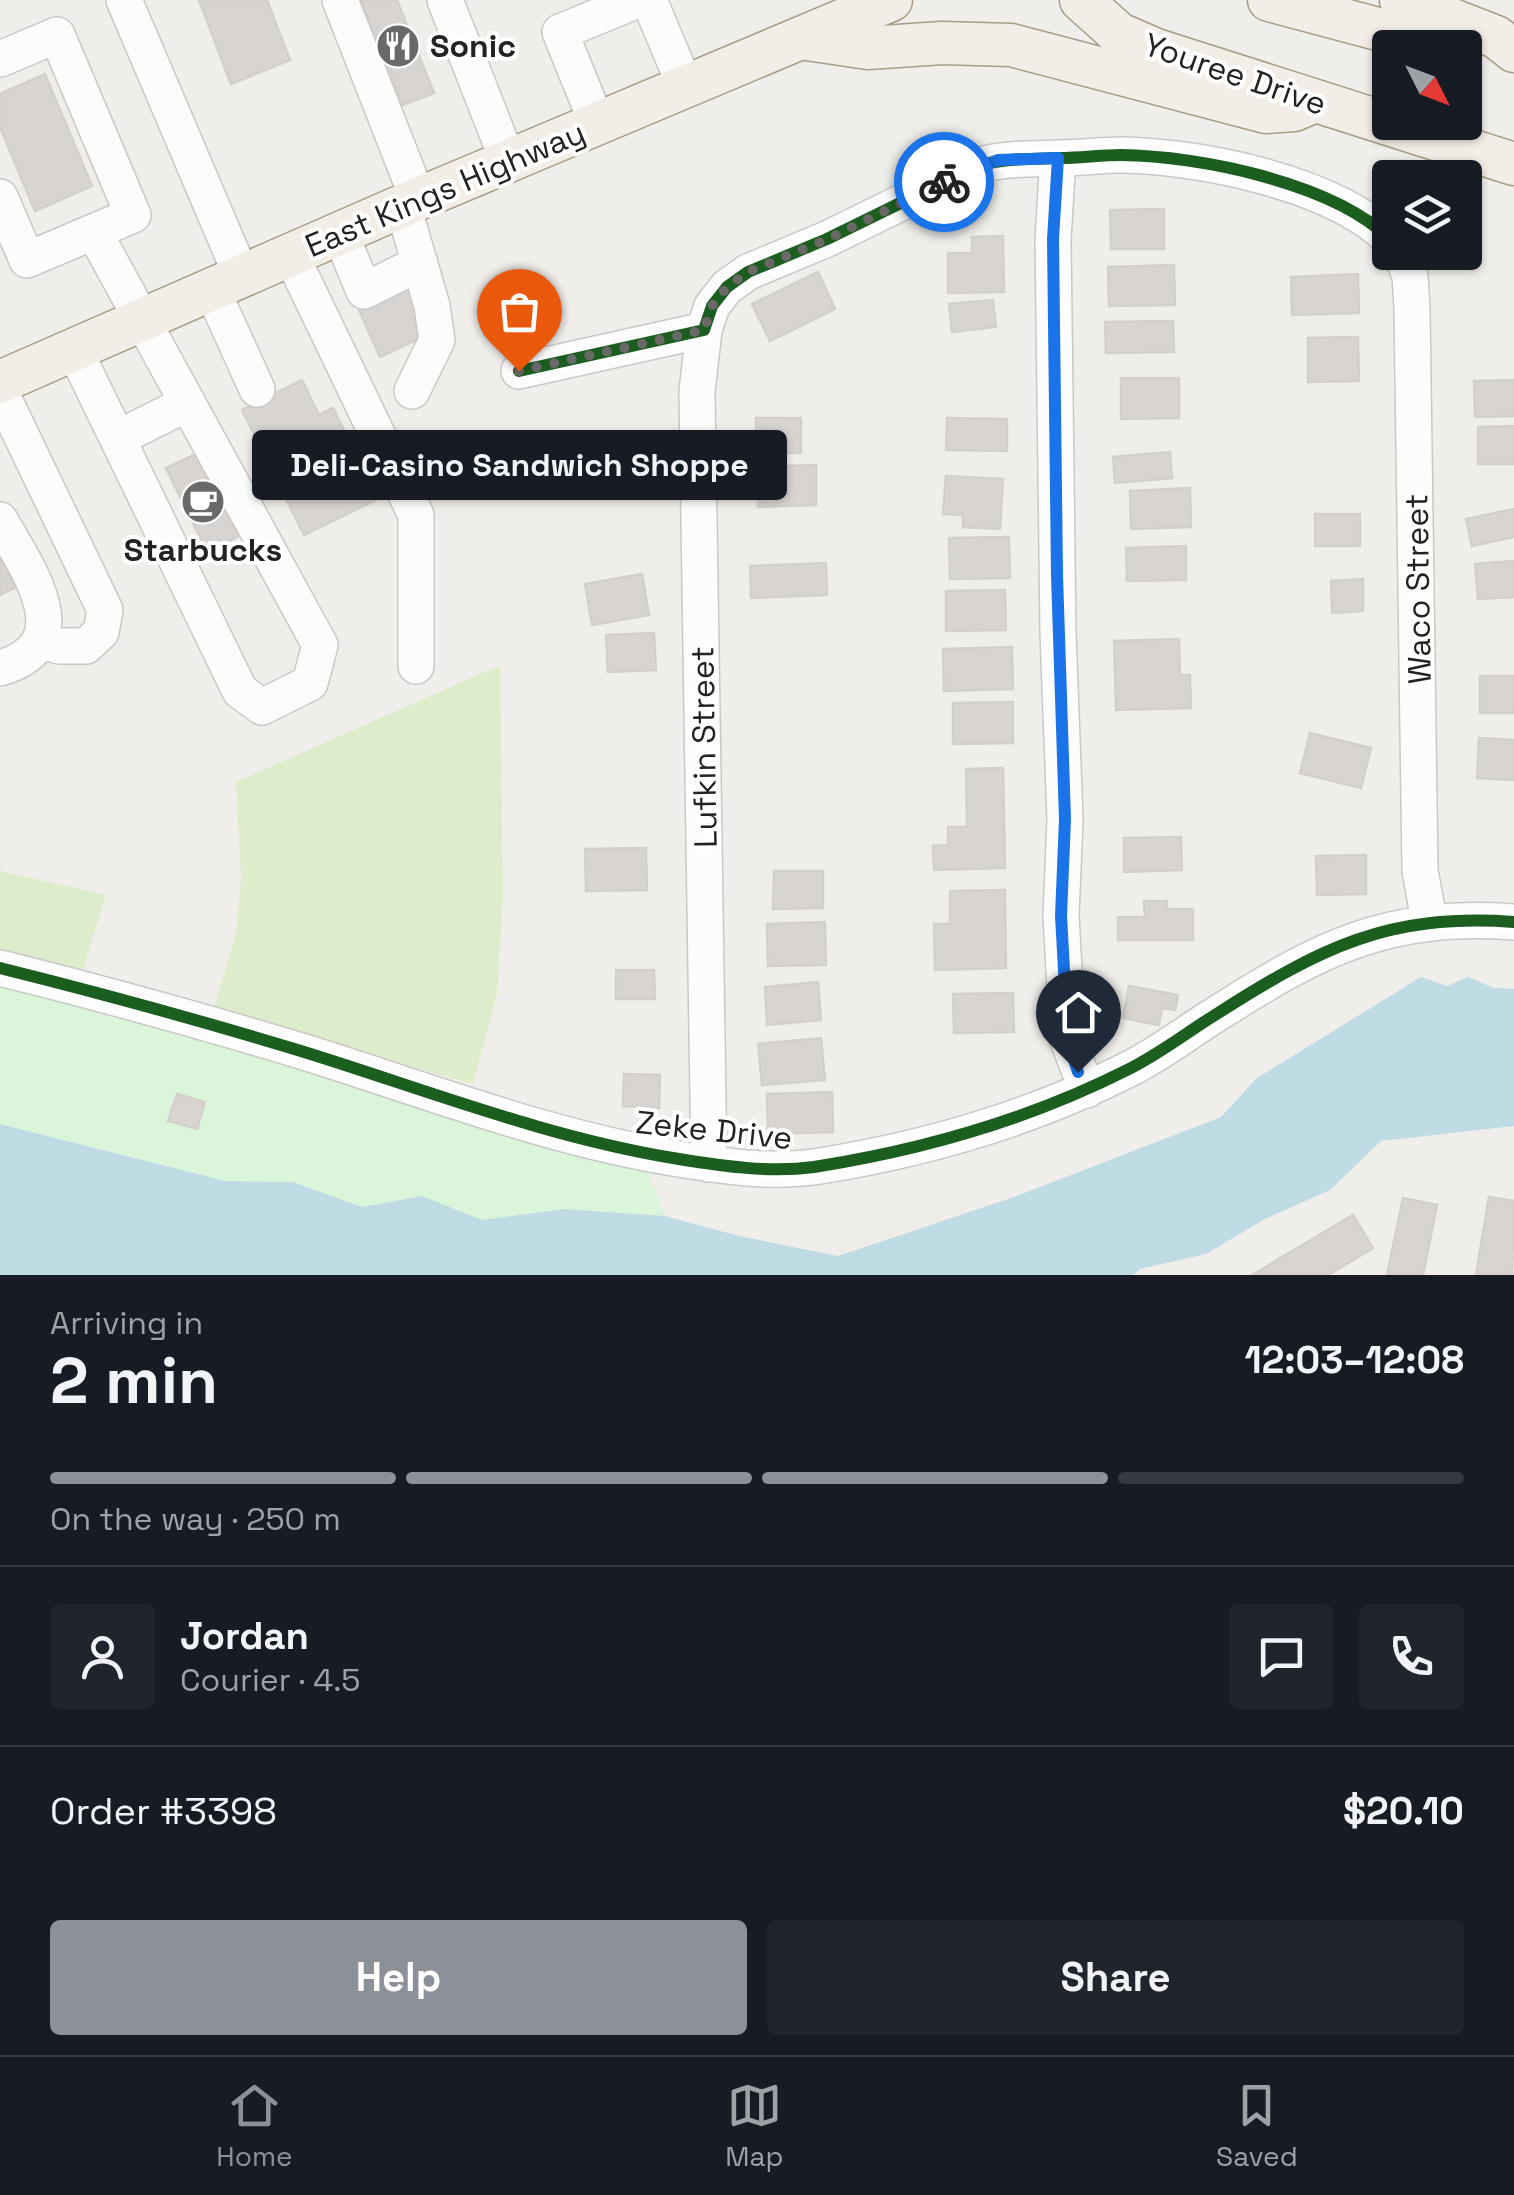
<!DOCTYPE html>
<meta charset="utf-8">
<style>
body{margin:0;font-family:"Space Grotesk",sans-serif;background:#20242c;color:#f1f3f6;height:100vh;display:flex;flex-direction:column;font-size:38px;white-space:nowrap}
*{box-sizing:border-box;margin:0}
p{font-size:32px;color:#9ea1a6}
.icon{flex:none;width:55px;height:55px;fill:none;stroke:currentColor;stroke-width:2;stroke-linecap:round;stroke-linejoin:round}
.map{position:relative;height:1275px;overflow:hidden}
.details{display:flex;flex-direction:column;background:#171b24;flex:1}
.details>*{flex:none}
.needle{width:65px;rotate:132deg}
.buttons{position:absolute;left:1372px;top:30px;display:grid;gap:20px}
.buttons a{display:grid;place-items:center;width:110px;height:110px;border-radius:10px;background:#171b24;box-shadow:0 2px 8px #0004;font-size:50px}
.pin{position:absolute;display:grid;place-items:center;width:85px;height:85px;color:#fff;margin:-102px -42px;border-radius:50% 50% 50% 0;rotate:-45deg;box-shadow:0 0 10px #0007}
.pin .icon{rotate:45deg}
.courier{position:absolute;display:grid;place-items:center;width:100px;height:100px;margin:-50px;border:8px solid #1a73e8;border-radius:50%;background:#fff;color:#222;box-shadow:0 2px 12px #0007}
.bubble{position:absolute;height:70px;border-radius:10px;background:#171b24;box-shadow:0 2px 8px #0004;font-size:32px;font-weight:800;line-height:70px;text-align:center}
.headline em{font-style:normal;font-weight:800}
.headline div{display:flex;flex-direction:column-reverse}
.headline{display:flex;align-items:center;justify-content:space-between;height:170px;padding:0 50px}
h1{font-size:65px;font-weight:800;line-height:75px}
.bar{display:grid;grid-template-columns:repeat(4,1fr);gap:15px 10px;align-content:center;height:120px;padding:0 50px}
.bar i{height:12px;border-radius:8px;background:#363941}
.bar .current{background:#8c9099}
.bar p{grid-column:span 4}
.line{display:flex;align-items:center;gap:25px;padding:0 50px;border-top:2px solid #363941}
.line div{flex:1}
.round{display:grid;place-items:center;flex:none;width:105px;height:105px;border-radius:10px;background:#20242c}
.cta{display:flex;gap:20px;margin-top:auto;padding:20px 50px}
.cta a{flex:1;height:115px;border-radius:10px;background:#8c9099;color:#fff;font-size:40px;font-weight:800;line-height:115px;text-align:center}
.cta a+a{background:#20242c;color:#f1f3f6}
.dock{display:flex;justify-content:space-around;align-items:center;height:140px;border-top:2px solid #363941;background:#171b24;font-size:28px;color:#9ea1a6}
.dock a{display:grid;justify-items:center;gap:5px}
.dock .current{color:#8c9099}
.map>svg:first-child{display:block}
.grass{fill:#ddeccb}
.park{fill:#daf5da}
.water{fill:#bfdbe3}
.building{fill:#d7d4d2;stroke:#d3d0cc;stroke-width:2.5}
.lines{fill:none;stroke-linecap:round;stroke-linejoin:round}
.minor-casing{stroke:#c9c8c7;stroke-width:38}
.major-casing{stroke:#a79c86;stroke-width:45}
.minor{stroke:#fdfcfc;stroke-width:35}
.major{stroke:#f3ede7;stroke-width:42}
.cycleway-casing{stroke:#fff;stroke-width:19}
.cycleway{stroke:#1b5e20;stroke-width:12}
.done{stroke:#6a6968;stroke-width:10;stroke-dasharray:0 18}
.route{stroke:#1a73e8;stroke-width:12}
.labels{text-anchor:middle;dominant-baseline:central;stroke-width:8;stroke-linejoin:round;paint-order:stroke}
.poi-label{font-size:32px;font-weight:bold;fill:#222;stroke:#fff;text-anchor:start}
.street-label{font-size:32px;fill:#222;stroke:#fff}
</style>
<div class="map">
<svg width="1514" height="1275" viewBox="0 0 1514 1275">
<rect width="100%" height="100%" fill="#f0eeeb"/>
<path class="grass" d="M500 665 503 898 497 994 473 1084 213 1010 236 935 241 879 236 782Z
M0 871 106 895 83 970 0 955Z"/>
<path class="park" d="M0 981C218 1038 431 1111 648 1172L665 1216 564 1209 482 1220 422 1196 362 1207 293 1182 225 1181 0 1124Z"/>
<path class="water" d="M1421 977 1447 986 1468 977 1494 988 1514 989V1126L1381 1141 1330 1190 1265 1219 1206 1254 1140 1269 1133 1275H0V1124L225 1181 293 1182 362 1207 422 1196 482 1220 564 1209 665 1216 739 1236 838 1256 1014 1197 1221 1117 1257 1078Z"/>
<path class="building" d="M199 0H267L290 60 231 84Z
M361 0H397L434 93 403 105Z
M45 74 92 186 35 211 0 127V94Z
M1164 209V249H1111L1110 210Z
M1003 236 1004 292 948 293V253H972V237Z
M1174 265 1175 305 1109 306 1108 267Z
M818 272 835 309 770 341 752 304Z
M1358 274 1359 313 1292 315 1291 277Z
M411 285 433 332 380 357 359 310Z
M993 300 996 327 952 332 949 304Z
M1173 321 1174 352 1106 353 1105 322Z
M1358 337 1359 381 1308 382V338Z
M1121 378H1179V418L1121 419Z
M302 380 319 415 333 408 378 499 304 535 242 410Z
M1514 380V416L1475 417 1474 381Z
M756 418H801V453H757Z
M947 418 1007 419V451L946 450Z
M1514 426V464H1478V427Z
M200 452 241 535 207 552 166 468Z
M1170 452 1172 478 1115 483 1113 457Z
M816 465V505L758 507 757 467Z
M946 476 1003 479 1000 529 963 527V515L943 514Z
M1190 488 1191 527 1131 529 1130 491Z
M1514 509V537L1472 546 1466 519Z
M1315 514H1360V546H1315Z
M1009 537 1010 578 950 579 949 538Z
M1186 546V580L1127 581 1126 548Z
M0 555 16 587 0 595Z
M1514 561V597L1478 599 1475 564Z
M826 563 827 595 751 598 750 566Z
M642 574 649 615 592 625 585 584Z
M1363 579V611L1332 613 1331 581Z
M1005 590 1006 630 946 631V591Z
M654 633 656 670 608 672 606 635Z
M1179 639 1180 675H1190L1191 708 1116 710 1114 641Z
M1012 647 1013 689 944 691 943 649Z
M1480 676H1514V713H1480Z
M1013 702V743L953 744V703Z
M1310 733 1371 748 1361 788 1300 773Z
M1479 738 1514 740V780L1477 778Z
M1003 768 1005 868 934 870 933 846 948 845V827H967L966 769Z
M1181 837 1182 870 1124 872V838Z
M646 848 647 890 586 891 585 849Z
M1366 855V894L1317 895 1316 856Z
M774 871H823V908L773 909Z
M1005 890 1006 968 935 970 934 924H950V891Z
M1144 901H1167V909H1193V940H1118V917H1145Z
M825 922 826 965 768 966 767 924Z
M616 970H654L655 999H616Z
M818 982 821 1020 767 1025 765 987Z
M1129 986 1178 995 1175 1010 1162 1008 1159 1025 1123 1018Z
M1013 993 1014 1032 954 1033 953 994Z
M821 1038 825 1080 762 1085 758 1044Z
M624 1074 660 1075 659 1108 623 1106Z
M832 1092 833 1132 768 1134 767 1094Z
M177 1094 205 1102 197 1129 168 1121Z
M1489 1197 1514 1201 1512 1275H1476Z
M1403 1198 1437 1205 1423 1275H1387Z
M1353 1215 1373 1248 1328 1275H1252Z"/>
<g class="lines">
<defs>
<path id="minor" d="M124 0 242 277
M340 0 418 199
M445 0 508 161
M649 0 685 86
M0 59 57 35 133 215 27 260 0 197
M597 123 560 32 638 0
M1058 158 1053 239 1058 632 1065 819 1061 916 1068 1041 1087 1090
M403 206 432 306 437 340 412 391
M340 233 364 291 420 263
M1401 252 1410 276 1412 308 1420 871 1429 920
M291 255 416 515V666
M212 290 257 389
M704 330 697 391 709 1164
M74 349 240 691 262 707 310 683 320 645 94 232
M519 371 704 330 712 306 727 287 748 272 827 239 976 166C1005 158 1030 159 1060 158 1080 158 1101 155 1121 155 1200 156 1333 183 1390 239
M0 391 105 610 101 632 86 646H59L40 641
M118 438 188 403
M0 520C26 567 84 644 0 668
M0 968C101 993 202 1021 301 1051 427 1090 548 1138 679 1159 723 1166 769 1173 814 1167 922 1150 1030 1119 1127 1070 1158 1055 1186 1033 1215 1015 1320 948 1387 913 1514 922"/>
<path id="major" d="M1081 0 1119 34 1156 50 1514 164
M1269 0 1449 48
M1401 0 1496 37 1514 51
M800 38 868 48 942 43 1011 45 1266 112 1294 110 1315 101
M0 382 418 199 891 0"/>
</defs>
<use href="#minor" class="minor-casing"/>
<use href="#major" class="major-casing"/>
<use href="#minor" class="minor"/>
<use href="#major" class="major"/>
<defs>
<path id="cycleway" d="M519 371 704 330 712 306 727 287 748 272 827 239 976 166C1005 158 1030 159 1060 158 1080 158 1101 155 1121 155 1200 156 1333 183 1390 239
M0 968C101 993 202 1021 301 1051 427 1090 548 1138 679 1159 723 1166 769 1173 814 1167 922 1150 1030 1119 1127 1070 1158 1055 1186 1033 1215 1015 1320 948 1387 913 1514 922"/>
</defs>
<use href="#cycleway" class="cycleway-casing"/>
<use href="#cycleway" class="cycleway"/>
</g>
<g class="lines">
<path class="done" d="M519 371 704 330 712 306 727 287 748 272 828 239 944 182"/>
<path class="route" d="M944 182 998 160 1058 158 1053 239 1057 575 1065 819 1061 916 1068 1041 1078 1072"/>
</g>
<defs>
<symbol id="restaurant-disc" viewBox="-11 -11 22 22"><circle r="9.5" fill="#6a6968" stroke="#fff"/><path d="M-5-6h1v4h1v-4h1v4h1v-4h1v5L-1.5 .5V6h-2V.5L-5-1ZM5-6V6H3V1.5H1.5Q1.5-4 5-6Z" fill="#fff"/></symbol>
<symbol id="cafe-disc" viewBox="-11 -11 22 22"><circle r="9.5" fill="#6a6968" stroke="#fff"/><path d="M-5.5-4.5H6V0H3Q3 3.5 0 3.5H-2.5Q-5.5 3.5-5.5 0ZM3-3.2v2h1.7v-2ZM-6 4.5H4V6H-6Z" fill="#fff"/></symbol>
</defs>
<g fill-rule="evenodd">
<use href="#restaurant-disc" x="373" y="21" width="50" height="50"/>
<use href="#cafe-disc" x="178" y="477" width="50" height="50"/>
</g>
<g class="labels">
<g class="poi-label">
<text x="430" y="46">Sonic</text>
<text x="203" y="550" text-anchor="middle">Starbucks</text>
</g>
<g class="street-label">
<text transform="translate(1235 74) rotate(19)">Youree Drive</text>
<text transform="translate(445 189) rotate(-23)">East Kings Highway</text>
<text transform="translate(1418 589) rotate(-91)">Waco Street</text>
<text transform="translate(704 747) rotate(-91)">Lufkin Street</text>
<text transform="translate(714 1130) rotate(6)">Zeke Drive</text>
</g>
</g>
</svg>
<div class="buttons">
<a><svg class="needle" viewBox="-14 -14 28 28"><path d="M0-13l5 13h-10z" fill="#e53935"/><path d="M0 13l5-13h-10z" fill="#9ea1a6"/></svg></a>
<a><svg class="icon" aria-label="layers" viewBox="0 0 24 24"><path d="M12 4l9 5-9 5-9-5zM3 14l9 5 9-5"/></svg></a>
</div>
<div class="pin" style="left:519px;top:371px;background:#ea580c"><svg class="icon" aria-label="bag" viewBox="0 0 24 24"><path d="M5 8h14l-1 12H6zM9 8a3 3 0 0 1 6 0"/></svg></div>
<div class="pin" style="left:1078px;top:1072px;background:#1f2937"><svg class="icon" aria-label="home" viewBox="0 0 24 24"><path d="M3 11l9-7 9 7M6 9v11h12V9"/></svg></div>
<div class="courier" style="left:944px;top:182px"><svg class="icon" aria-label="bike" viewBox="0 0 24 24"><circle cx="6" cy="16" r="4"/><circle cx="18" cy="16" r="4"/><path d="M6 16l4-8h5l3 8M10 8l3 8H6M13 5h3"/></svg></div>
<div class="bubble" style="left:252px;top:430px;width:535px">Deli-Casino Sandwich Shoppe</div>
</div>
<section class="details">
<div class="headline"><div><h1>2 min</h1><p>Arriving in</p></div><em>12:03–12:08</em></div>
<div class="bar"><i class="current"></i><i class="current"></i><i class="current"></i><i></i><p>On the way · 250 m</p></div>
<div class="line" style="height:180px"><a class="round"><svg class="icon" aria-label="person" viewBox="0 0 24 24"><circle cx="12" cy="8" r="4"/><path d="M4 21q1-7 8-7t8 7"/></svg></a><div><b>Jordan</b><p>Courier · 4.5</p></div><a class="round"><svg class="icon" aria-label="chat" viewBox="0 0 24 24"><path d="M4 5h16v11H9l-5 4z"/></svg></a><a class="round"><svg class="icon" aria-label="phone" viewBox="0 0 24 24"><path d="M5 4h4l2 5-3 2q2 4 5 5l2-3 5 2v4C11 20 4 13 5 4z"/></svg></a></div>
<div class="line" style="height:130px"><div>Order #3398</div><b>$20.10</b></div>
<div class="cta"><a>Help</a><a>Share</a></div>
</section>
<nav class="dock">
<a class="current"><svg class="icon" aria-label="home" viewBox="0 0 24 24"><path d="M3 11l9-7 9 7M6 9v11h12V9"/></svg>Home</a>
<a><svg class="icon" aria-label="map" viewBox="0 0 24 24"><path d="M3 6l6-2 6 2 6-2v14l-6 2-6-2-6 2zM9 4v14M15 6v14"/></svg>Map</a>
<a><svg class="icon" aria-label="saved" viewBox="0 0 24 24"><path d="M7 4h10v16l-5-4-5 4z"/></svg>Saved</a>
</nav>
